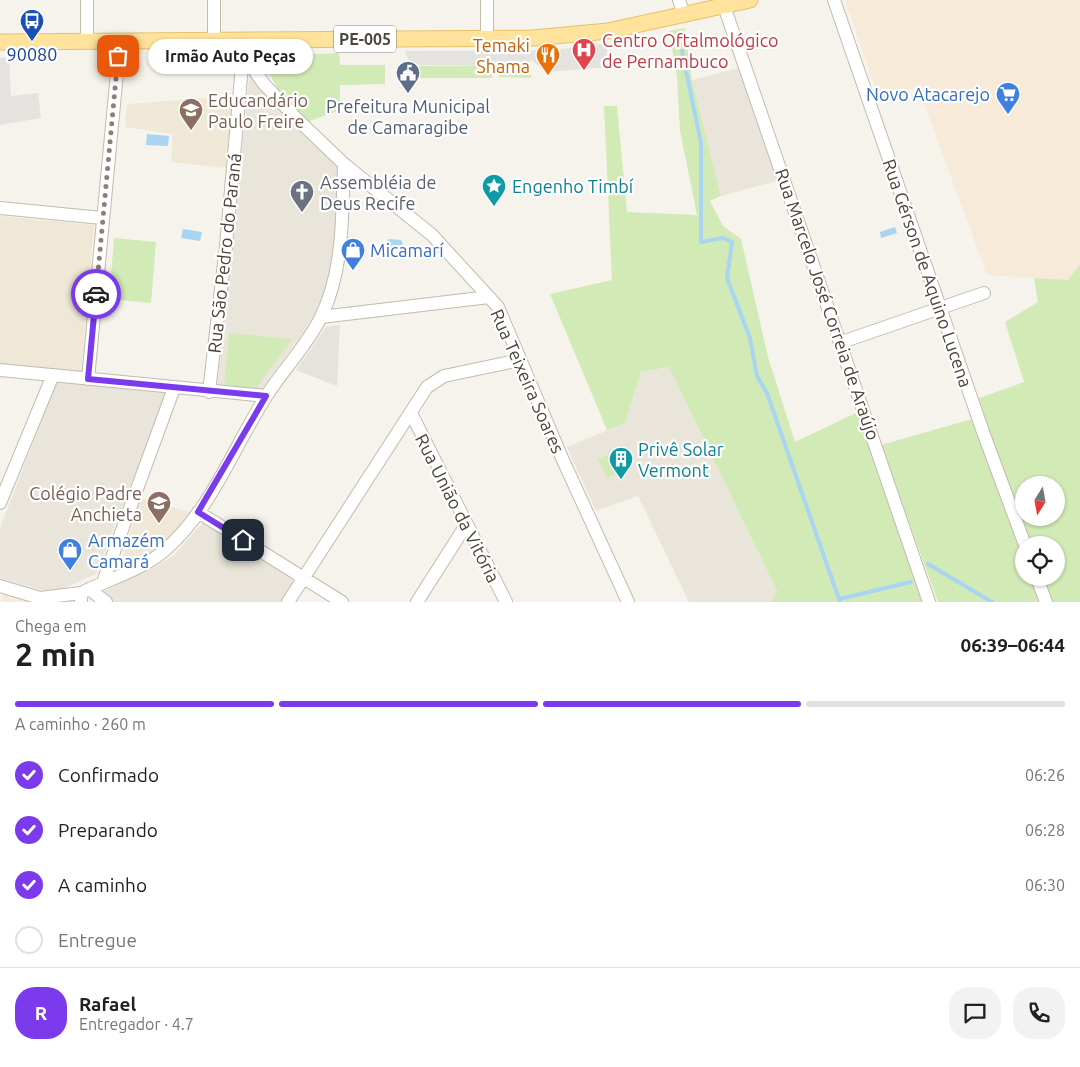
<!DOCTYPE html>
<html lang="pt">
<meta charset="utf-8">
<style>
body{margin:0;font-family:Ubuntu,sans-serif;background:#f2f2f2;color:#202124;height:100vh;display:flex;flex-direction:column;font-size:19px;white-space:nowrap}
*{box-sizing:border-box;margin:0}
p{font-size:16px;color:#757577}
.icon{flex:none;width:28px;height:28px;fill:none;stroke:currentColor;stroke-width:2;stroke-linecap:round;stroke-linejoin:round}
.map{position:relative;height:602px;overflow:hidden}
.panel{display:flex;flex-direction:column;background:#fff;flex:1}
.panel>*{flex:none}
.needle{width:32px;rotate:191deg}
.tools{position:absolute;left:1015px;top:476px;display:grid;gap:10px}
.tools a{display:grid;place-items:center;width:50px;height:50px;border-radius:50%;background:#fff;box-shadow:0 1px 4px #0004;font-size:25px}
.pin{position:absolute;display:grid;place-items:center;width:42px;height:42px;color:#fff;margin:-21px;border-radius:10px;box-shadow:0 2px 8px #0006}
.courier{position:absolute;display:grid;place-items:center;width:50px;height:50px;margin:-25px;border:4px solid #7c3aed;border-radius:50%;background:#fff;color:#222;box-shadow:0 1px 6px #0007}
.bubble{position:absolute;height:35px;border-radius:18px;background:#fff;box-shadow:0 1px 4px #0004;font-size:16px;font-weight:600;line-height:35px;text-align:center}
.overview em{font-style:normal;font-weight:600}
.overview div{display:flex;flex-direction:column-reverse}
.overview{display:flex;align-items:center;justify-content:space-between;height:85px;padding:0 15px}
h1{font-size:32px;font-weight:600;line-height:38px}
.bar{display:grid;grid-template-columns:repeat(4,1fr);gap:8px 5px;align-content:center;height:60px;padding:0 15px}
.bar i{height:6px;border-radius:4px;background:#e0e0e0}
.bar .selected{background:#7c3aed}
.bar p{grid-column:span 4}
.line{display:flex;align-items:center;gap:12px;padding:0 15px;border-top:1px solid #e0e0e0}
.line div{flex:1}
.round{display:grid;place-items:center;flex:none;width:52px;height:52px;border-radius:20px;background:#f2f2f2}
ol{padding:0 15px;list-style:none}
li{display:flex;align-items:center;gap:15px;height:55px}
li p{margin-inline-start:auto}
li .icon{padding:5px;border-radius:50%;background:#7c3aed;color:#fff;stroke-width:4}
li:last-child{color:#757577}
li i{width:28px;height:28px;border:2px solid #e0e0e0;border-radius:50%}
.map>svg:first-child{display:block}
.residential{fill:#eae5da}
.commercial{fill:#f7ead8}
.industrial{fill:#e6e2dd}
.education{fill:#efe8d6}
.green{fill:#d2eab5;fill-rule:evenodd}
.parking{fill:#e5e3e0}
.water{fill:#a9d4f2}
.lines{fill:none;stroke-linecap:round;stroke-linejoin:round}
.stream{stroke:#a9d4f2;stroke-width:4}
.minor-casing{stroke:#c2bbae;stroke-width:14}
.major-casing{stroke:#e6c16a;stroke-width:17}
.minor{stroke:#fff;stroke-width:12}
.major{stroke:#ffe39c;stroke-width:15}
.done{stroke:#878178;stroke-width:5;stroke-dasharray:0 9}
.route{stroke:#7c3aed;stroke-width:6}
.labels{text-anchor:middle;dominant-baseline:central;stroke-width:4.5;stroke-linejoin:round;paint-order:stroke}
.shield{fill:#fff;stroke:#817c74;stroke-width:1}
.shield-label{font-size:16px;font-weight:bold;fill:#4b4439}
.health-label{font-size:18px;fill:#be3a42;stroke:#fff;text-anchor:start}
.food-label{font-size:18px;fill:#c56008;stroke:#fff;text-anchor:end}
.transit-label{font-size:18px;fill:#164399;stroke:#fff}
.shop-label{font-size:18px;fill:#366cbe;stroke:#fff;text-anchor:start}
.education-label{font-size:18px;fill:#785e54;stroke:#fff;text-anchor:start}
.service-label{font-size:18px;fill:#4e5e75;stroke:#fff}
.worship-label{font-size:18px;fill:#5b616d;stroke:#fff;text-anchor:start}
.culture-label{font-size:18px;fill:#0d838f;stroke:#fff;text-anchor:start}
.street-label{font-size:18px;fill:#4b4439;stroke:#fff}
</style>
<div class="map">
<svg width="1080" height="602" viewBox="0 0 1080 602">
<rect width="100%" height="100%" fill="#f6f3ec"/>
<path class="residential" d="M739 68 780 180 721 196 692 80Z
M250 70 341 170 333 267 321 303 303 333 259 393 217 388Z
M669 367 777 591 771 602H689L638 496 596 511 567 447 625 423 641 372Z
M57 381 167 392 96 574 59 590 48 592 0 578V528Z
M205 520 299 579 285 602H111L98 594 155 567 174 555Z"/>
<path class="commercial" d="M845 0H1080V264L1068 280 987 275 918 87 879 99Z
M4 591 75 599V602H2Z"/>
<path class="industrial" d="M340 325 337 386 296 370 326 327Z"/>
<path class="education" d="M233 96 226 168 171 162 173 134 125 127 127 104Z
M0 216 94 225 81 372 0 364Z
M140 498 193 513 177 535 132 566 121 564Z"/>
<path class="green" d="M685 28 692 80 721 196 710 201 723 226 741 239 768 357 795 442 858 412 921 594 922 602H771L777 591 669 367 641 372 625 423 607 430 550 294 612 280 604 106H617L627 212 697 215 680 131 677 77 669 31Z
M339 53 340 65H385V84L340 85V110L307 122C289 104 271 84 264 59L268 56Z
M530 58 531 78 499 77V75H492V78H400V66H510L511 69 515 68Z
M114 238 156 242 151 303 109 299Z
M1080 264V602H1049L1040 578H1056V545H1029L977 399 1024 382 1005 322 1038 302 1034 278 1068 280ZM1024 485H1056V518H1024Z
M229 333 292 339 256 388 224 386Z
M972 419 1024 559V578H1031L1040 602H938L881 445Z
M619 450 627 469 607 478 598 459Z"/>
<path class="parking" d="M607 43 608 67 546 72 530 59 515 68 511 69 510 66 411 65 405 51 555 50Z
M0 58H9L11 96 38 93 41 118 0 125Z"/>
<path class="water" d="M147 134 169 136 168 146 146 145Z
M895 227 897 233 881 238 880 232Z
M183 229 202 232 200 241 181 238Z
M389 239 401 240 403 244 400 247H388L386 243Z"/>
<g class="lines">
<path class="stream" d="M682 51 701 143V242L723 238 732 242 727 278 750 338 757 376 767 393 840 602
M928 564 992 602
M839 599 911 582"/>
<defs>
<path id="minor" d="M87 0V41
M214 0V40
M487 0V39
M679 0 684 16
M834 0 983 432 1025 545
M724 6 929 602
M242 40 243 54 264 84 295 117 344 164 432 235 498 307 562 458 628 602
M0 208 102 218
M321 317 489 297
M842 342 984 293
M0 370 266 396
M88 379 120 41
M209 392 226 246 243 54
M411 413 506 602
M0 503 53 375
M198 512 342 602
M1037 578 1046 602
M103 582 174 388
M0 586 40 598 81 593
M89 589 106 602
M81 602V593C109 579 142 570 165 550 212 509 234 446 267 395 283 370 308 344 321 317 344 270 342 215 344 164
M288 602 427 387 444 376 520 360
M417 602 466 525"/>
<path id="major" d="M0 42 533 38 608 31 750 0"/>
</defs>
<use href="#minor" class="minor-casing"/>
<use href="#major" class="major-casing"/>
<use href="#minor" class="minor"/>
<use href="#major" class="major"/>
</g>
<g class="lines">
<path class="done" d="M96 294 118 56"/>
<path class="route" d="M96 294 88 379 266 396 198 512 243 540"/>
</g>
<defs>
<symbol id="bus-pin" viewBox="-11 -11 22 30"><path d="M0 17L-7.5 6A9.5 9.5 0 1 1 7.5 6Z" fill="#1a4fb4" stroke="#fff"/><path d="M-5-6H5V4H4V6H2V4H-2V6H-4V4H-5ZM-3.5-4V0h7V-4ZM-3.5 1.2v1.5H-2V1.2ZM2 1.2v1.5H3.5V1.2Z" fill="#fff"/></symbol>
<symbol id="hospital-pin" viewBox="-11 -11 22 30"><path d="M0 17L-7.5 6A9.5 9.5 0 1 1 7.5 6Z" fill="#e0444e" stroke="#fff"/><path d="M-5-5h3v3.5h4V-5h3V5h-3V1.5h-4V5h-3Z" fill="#fff"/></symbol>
<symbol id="restaurant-pin" viewBox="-11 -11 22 30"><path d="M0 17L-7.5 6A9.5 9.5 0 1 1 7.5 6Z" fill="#e8710a" stroke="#fff"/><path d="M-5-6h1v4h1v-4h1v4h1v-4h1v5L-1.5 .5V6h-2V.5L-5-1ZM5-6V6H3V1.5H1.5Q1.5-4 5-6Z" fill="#fff"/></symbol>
<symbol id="civic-pin" viewBox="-11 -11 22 30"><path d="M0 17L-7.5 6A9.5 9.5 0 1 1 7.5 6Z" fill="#5c6f8a" stroke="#fff"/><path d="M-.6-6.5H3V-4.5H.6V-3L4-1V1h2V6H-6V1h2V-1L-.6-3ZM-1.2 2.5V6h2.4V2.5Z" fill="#fff"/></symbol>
<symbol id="supermarket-pin" viewBox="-11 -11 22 30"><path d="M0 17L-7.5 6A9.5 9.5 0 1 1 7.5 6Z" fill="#3f7fe0" stroke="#fff"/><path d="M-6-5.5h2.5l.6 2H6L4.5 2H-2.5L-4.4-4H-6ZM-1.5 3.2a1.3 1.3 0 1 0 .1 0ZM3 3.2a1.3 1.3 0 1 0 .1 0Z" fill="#fff"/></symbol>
<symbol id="school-pin" viewBox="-11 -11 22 30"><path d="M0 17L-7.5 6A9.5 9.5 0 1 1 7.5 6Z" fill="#8d6e63" stroke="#fff"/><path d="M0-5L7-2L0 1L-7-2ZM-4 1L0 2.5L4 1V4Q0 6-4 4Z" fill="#fff"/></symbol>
<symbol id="sight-pin" viewBox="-11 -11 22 30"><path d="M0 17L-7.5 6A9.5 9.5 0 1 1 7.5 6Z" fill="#0f9aa8" stroke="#fff"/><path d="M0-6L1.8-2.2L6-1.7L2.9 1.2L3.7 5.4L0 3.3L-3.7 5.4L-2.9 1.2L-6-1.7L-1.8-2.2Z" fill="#fff"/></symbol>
<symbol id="church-pin" viewBox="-11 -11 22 30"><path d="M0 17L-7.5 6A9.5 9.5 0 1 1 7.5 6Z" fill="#6b7280" stroke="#fff"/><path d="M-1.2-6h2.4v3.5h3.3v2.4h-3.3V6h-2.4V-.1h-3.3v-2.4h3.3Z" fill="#fff"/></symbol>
<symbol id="shop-pin" viewBox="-11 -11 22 30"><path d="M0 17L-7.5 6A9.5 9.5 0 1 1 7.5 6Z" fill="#3f7fe0" stroke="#fff"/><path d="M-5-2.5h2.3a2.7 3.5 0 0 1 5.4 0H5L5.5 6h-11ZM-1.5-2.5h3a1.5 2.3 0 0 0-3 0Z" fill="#fff"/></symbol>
<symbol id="building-pin" viewBox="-11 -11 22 30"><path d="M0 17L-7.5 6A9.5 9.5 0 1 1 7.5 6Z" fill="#0f9aa8" stroke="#fff"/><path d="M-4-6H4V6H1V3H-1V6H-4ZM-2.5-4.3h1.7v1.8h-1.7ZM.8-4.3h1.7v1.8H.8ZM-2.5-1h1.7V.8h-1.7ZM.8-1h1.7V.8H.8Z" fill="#fff"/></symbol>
</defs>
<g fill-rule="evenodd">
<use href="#bus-pin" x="18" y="7" width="28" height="38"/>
<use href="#hospital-pin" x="570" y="36" width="28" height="38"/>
<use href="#restaurant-pin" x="534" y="41" width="28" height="38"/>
<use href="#civic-pin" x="394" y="59" width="28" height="38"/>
<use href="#supermarket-pin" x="994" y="80" width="28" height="38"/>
<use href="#school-pin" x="177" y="96" width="28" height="38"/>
<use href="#sight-pin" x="480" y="172" width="28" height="38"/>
<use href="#church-pin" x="288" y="178" width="28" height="38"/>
<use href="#shop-pin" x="339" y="236" width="28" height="38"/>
<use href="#building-pin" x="607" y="445" width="28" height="38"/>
<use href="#school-pin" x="145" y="489" width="28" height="38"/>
<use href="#shop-pin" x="56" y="536" width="28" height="38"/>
</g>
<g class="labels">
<rect class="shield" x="334" y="25.5" width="62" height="27" rx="4"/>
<g class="shield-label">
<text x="365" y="39">PE-005</text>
</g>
<g class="health-label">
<text x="602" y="40">Centro Oftalmológico<tspan x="602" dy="21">de Pernambuco</tspan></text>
</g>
<g class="food-label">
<text x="530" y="45">Temaki<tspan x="530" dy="21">Shama</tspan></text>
</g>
<g class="transit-label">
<text x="32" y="54">90080</text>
</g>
<g class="shop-label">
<text x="990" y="94" text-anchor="end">Novo Atacarejo</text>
<text x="370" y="250">Micamarí</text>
<text x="88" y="540">Armazém<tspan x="88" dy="21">Camará</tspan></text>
</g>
<g class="education-label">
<text x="208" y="100">Educandário<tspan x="208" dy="21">Paulo Freire</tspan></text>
<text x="142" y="493" text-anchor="end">Colégio Padre<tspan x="142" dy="21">Anchieta</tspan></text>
</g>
<g class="service-label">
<text x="408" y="106">Prefeitura Municipal<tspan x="408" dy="21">de Camaragibe</tspan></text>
</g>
<g class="worship-label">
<text x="320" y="182">Assembléia de<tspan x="320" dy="21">Deus Recife</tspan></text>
</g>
<g class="culture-label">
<text x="512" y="186">Engenho Timbí</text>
<text x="638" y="449">Privê Solar<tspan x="638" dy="21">Vermont</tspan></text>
</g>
<g class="street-label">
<text transform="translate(224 253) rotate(-84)">Rua São Pedro do Paraná</text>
<text transform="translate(928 273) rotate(71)">Rua Gérson de Aquino Lucena</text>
<text transform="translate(828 304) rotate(71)">Rua Marcelo José Correia de Araújo</text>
<text transform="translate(528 381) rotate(66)">Rua Teixeira Soares</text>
<text transform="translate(458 508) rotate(63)">Rua União da Vitória</text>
</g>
</g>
</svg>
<div class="tools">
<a><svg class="needle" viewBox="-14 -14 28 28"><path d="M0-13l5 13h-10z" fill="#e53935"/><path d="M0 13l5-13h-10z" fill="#757577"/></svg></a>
<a><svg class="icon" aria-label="locate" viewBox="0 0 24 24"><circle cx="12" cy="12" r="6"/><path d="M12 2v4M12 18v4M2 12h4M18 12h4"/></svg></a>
</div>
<div class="pin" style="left:118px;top:56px;background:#ea580c"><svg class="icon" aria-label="bag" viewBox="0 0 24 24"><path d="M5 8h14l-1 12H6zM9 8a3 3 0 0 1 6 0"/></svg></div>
<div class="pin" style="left:243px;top:540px;background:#1f2937"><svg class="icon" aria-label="home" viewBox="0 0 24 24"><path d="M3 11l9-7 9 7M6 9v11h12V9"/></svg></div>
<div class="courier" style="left:96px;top:294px"><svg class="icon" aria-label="car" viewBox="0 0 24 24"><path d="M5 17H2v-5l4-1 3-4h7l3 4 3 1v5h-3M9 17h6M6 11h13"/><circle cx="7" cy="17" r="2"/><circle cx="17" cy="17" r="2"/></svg></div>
<div class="bubble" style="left:148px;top:39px;width:165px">Irmão Auto Peças</div>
</div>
<section class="panel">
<div class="overview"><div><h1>2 min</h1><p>Chega em</p></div><em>06:39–06:44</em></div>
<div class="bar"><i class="selected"></i><i class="selected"></i><i class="selected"></i><i></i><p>A caminho · 260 m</p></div>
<ol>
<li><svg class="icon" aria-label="check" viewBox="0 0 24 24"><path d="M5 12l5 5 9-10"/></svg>Confirmado<p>06:26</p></li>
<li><svg class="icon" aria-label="check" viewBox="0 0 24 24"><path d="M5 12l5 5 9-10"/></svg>Preparando<p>06:28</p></li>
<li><svg class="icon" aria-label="check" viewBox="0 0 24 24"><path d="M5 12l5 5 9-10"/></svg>A caminho<p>06:30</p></li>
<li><i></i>Entregue</li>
</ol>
<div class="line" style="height:90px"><b class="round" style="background:#7c3aed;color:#fff">R</b><div><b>Rafael</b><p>Entregador · 4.7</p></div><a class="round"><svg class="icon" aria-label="chat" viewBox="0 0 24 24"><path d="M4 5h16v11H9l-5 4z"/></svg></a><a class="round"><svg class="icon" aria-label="phone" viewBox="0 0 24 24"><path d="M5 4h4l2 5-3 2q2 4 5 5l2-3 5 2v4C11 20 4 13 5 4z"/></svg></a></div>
</section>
